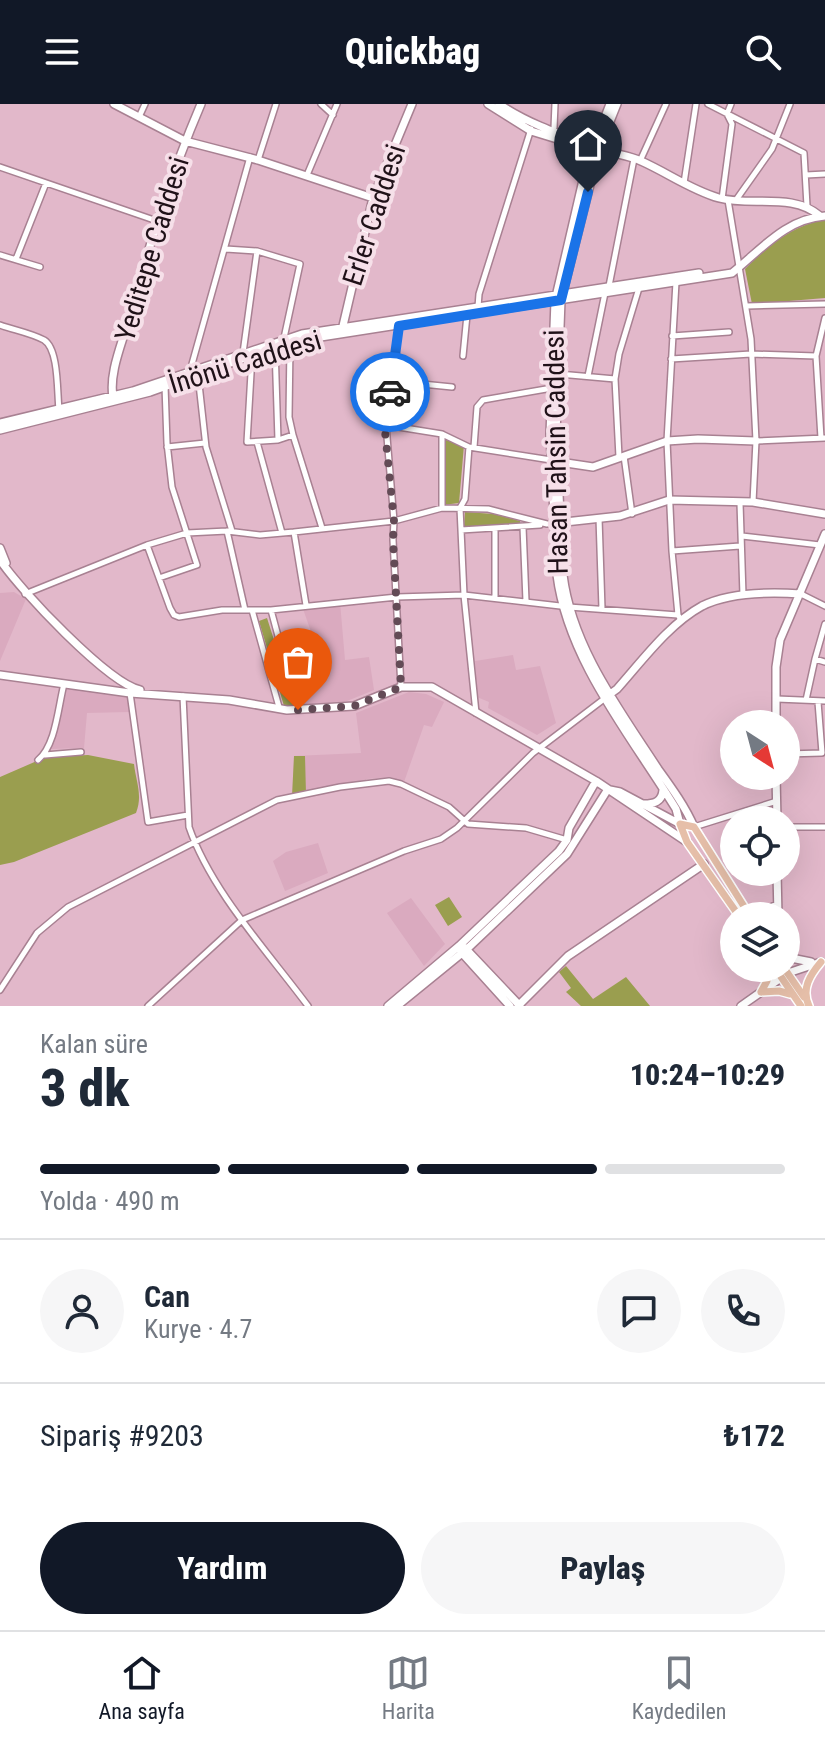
<!DOCTYPE html>
<html lang="tr">
<meta charset="utf-8">
<style>
body{margin:0;font-family:"Roboto Condensed",sans-serif;background:#f6f6f7;color:#1f2937;height:100vh;display:flex;flex-direction:column;font-size:30px;white-space:nowrap}
*{box-sizing:border-box;margin:0}
p{font-size:26px;color:#747a83}
.icon{flex:none;width:44px;height:44px;fill:none;stroke:currentColor;stroke-width:2;stroke-linecap:round;stroke-linejoin:round}
.map{position:relative;height:902px;overflow:hidden}
.details{display:flex;flex-direction:column;background:#fff;flex:1}
.details>*{flex:none}
.needle{width:52px;rotate:144deg}
.buttons{position:absolute;left:720px;top:606px;display:grid;gap:16px}
.buttons a{display:grid;place-items:center;width:80px;height:80px;border-radius:50%;background:#fff;box-shadow:0 8px 32px #0002;font-size:40px}
.pin{position:absolute;display:grid;place-items:center;width:68px;height:68px;color:#fff;margin:-82px -34px;border-radius:50% 50% 50% 0;rotate:-45deg;box-shadow:0 0 8px #0007}
.pin .icon{rotate:45deg}
.courier{position:absolute;display:grid;place-items:center;width:80px;height:80px;margin:-40px;border:6px solid #1a73e8;border-radius:50%;background:#fff;color:#222;box-shadow:0 2px 10px #0007}
.overview em{font-style:normal;font-weight:800}
.overview div{display:flex;flex-direction:column-reverse}
.overview{display:flex;align-items:center;justify-content:space-between;height:136px;padding:0 40px}
h1{font-size:52px;font-weight:800;line-height:60px}
.bar{display:grid;grid-template-columns:repeat(4,1fr);gap:12px 8px;align-content:center;height:96px;padding:0 40px}
.bar i{height:10px;border-radius:6px;background:#e0e1e3}
.bar .on{background:#111827}
.bar p{grid-column:span 4}
.line{display:flex;align-items:center;gap:20px;padding:0 40px;border-top:2px solid #e0e1e3}
.line div{flex:1}
.round{display:grid;place-items:center;flex:none;width:84px;height:84px;border-radius:42px;background:#f6f6f7}
.button{display:flex;gap:16px;margin-top:auto;padding:16px 40px}
.button a{flex:1;height:92px;border-radius:48px;background:#111827;color:#fff;font-size:32px;font-weight:800;line-height:92px;text-align:center}
.button a+a{background:#f6f6f7;color:#1f2937}
header{display:flex;justify-content:space-between;align-items:center;height:104px;padding:0 40px;background:#111827;color:#fff;font-size:36px;font-weight:800}
.tabs{display:flex;justify-content:space-around;align-items:center;height:112px;border-top:2px solid #e0e1e3;background:#fff;font-size:22px;color:#747a83}
.tabs a{display:grid;justify-items:center;gap:4px}
.tabs .on{color:#111827}
.map>svg:first-child{display:block}
.built{fill:#daaabf}
.green{fill:#9a9e4f}
.lines{fill:none;stroke-linecap:round;stroke-linejoin:round}
.street-casing{stroke:#a88192;stroke-width:8}
.secondary-casing{stroke:#a88192;stroke-width:10}
.primary-casing{stroke:#fff;stroke-width:10}
.street{stroke:#fff;stroke-width:5}
.secondary{stroke:#fff;stroke-width:7}
.primary{stroke:#e6bfa9;stroke-width:7}
.done{stroke:#634b56;stroke-width:8;stroke-dasharray:0 14.4}
.route{stroke:#1a73e8;stroke-width:10}
.labels{text-anchor:middle;dominant-baseline:central;stroke-width:8;stroke-linejoin:round;paint-order:stroke}
.street-label{font-size:28px;fill:#1f1118;stroke:#f6e0e9}
</style>
<header><svg class="icon" aria-label="menu" viewBox="0 0 24 24"><path d="M4 6h16M4 12h16M4 18h16"/></svg>Quickbag<svg class="icon" aria-label="search" viewBox="0 0 24 24"><circle cx="10" cy="10" r="6"/><path d="M15 15l6 6"/></svg></header>
<div class="map">
<svg width="825" height="902" viewBox="0 0 825 902">
<rect width="100%" height="100%" fill="#e2b8ca"/>
<path class="built" d="M14 488 26 495 0 557V489Z
M340 498 345 556 369 553 374 586 347 597 297 601 286 561 322 559 302 502Z
M513 551 516 566 540 562 556 619 537 631 488 604 489 598 477 593 475 557Z
M67 583 128 593 129 608 87 609 84 644 50 645Z
M409 588 426 590 444 598 432 623 424 621 404 678 391 673 366 675 367 679 292 693 294 652 361 649 356 609Z
M318 739 328 769 285 787 273 757 286 748Z
M411 794 445 840 424 862 387 809Z"/>
<path class="green" d="M825 115V194L752 200 745 165C769 140 791 123 825 115Z
M446 336 464 341 459 399 443 401Z
M465 408 494 410 520 417V420L464 423Z
M267 514 295 602H284L259 517Z
M88 651 134 660C136 678 143 691 136 709L14 758 0 761V673L46 653Z
M294 652H305L306 690 292 693Z
M449 793 462 813 448 822 435 801Z
M566 862 593 895 626 873 650 902H581L566 888 571 884 559 868Z"/>
<g class="lines">
<defs>
<path id="street" d="M321 0 333 11
M708 0 804 49 807 102
M139 13 145 0
M554 24 555 0
M258 56 276 0
M640 57 666 0
M0 63 157 117
M307 71 337 0
M806 71 825 70
M684 79 696 0
M722 95 732 20 727 10 731 0
M728 96 751 235 756 337 753 398
M736 96 772 45 790 0
M226 145 257 147 300 160 284 234
M0 151 40 163
M16 155 46 79
M676 178 667 337 672 447 678 511
M609 182 634 55
M747 202 825 200
M478 203 479 190 531 25
M0 221C14 226 31 229 44 236 59 245 57 289 59 305
M399 222 386 321 394 417 393 436 401 583
M672 232 729 228
M290 240 289 313 293 331
M275 243 278 336
M243 249 257 147
M252 252 247 338 278 336 293 331 322 424
M463 252 467 211
M671 255 751 250 816 252
M194 266 192 260 250 53
M559 270 615 275
M198 271 206 343 232 427
M588 272 605 189
M392 277 452 283
M386 321 442 330 469 343 551 356
M821 334 816 252 825 214
M756 337 825 334
M257 338 282 429
M167 343 205 339
M469 343 465 395 460 404 464 491 476 609
M474 343 477 303 483 296 552 284
M624 352 632 410
M619 353 615 275 619 250 639 184
M740 399 743 491
M442 404V330
M599 414 602 505
M523 423 526 497
M495 424V493
M461 426 540 421
M227 427 245 506
M294 428 306 501
M742 432 820 441
M147 441 170 504 174 511 179 513 222 506H271L397 493 464 491 569 503 678 511 681 516
M672 447 740 442
M159 474 197 461 172 383 167 339 165 282
M25 490 147 441 187 429 227 427 260 431 294 428 394 417 442 404 488 405 547 420
M801 490 825 502
M252 506 279 603
M271 506 298 606
M815 555 825 520
M130 589 148 718 188 711
M183 592 189 723C211 787 268 848 308 902
M777 595 825 597
M806 596 815 555 825 558
M786 650 822 649 818 598
M45 651 81 648
M38 656C56 641 58 603 64 580
M694 723 777 697
M786 723H825
M0 886 37 829 68 803 277 696 340 683 389 677 401 680 449 703 468 720 526 724 567 736
M148 902 242 816 404 747 441 735 457 724 533 649 604 595"/>
<path id="secondary" d="M114 0 185 37 258 56 373 94
M488 0 531 27 593 46
M499 0C530 21 565 32 600 45 613 50 628 51 641 57 668 69 691 86 719 94 752 103 792 88 820 112
M610 0 587 59 555 197 550 330 557 471C568 557 632 633 676 705L680 720
M617 0 599 45 561 196 556 330 563 471C572 543 619 605 658 665 671 683 685 702 694 723
M342 226 373 94 412 0
M113 293C109 270 121 242 127 221 148 146 170 72 201 0
M0 319 133 287 302 230 699 169
M0 326 150 288 275 243 308 235 732 169C761 146 785 115 825 112
M553 357 593 363 667 337 698 335 756 337
M556 419 620 412 669 396 753 398 825 410
M0 444 6 459
M0 456C20 486 108 579 140 586
M0 571 130 589 229 596 287 606 354 602 401 583H432L596 677 687 738
M606 593 617 585C642 557 669 520 702 502 730 488 771 488 801 490
M776 620V563L780 536 825 430
M776 672 777 716
M610 686 620 688 680 720
M644 700C654 700 662 698 663 686
M777 768 778 812
M755 812 777 801
M465 844 520 902
M461 848 510 902
M786 850 791 854 811 858
M388 902 459 842 559 747 567 736 569 724 596 677
M397 902 467 845 567 750 608 685
M518 902 568 852 704 760
M741 902 788 869 821 858"/>
<path id="primary" d="M739 812 687 738 680 720 694 723 750 812
M775 864 801 902
M784 864 804 893
M761 888 779 887 790 890
M761 888 767 877 768 864
M809 902C801 885 810 871 821 858"/>
</defs>
<use href="#street" class="street-casing"/>
<use href="#secondary" class="secondary-casing"/>
<use href="#primary" class="primary-casing"/>
<use href="#street" class="street"/>
<use href="#secondary" class="secondary"/>
<use href="#primary" class="primary"/>
</g>
<g class="lines">
<path class="done" d="M298 606 354 602 401 583 393 436 394 417 385 327 390 288"/>
<path class="route" d="M390 288 399 222 561 196 588 88"/>
</g>
<g class="labels">
<g class="street-label">
<text transform="translate(374 111) rotate(-72)">Erler Caddesi</text>
<text transform="translate(152 145) rotate(-73)">Yeditepe Caddesi</text>
<text transform="translate(245 258) rotate(-17)">İnönü Caddesi</text>
<text transform="translate(556 348) rotate(-91)">Hasan Tahsin Caddesi</text>
</g>
</g>
</svg>
<div class="buttons">
<a><svg class="needle" viewBox="-14 -14 28 28"><path d="M0-13l5 13h-10z" fill="#e53935"/><path d="M0 13l5-13h-10z" fill="#747a83"/></svg></a>
<a><svg class="icon" aria-label="locate" viewBox="0 0 24 24"><circle cx="12" cy="12" r="6"/><path d="M12 2v4M12 18v4M2 12h4M18 12h4"/></svg></a>
<a><svg class="icon" aria-label="layers" viewBox="0 0 24 24"><path d="M12 4l9 5-9 5-9-5zM3 14l9 5 9-5"/></svg></a>
</div>
<div class="pin" style="left:298px;top:606px;background:#ea580c"><svg class="icon" aria-label="bag" viewBox="0 0 24 24"><path d="M5 8h14l-1 12H6zM9 8a3 3 0 0 1 6 0"/></svg></div>
<div class="pin" style="left:588px;top:88px;background:#1f2937"><svg class="icon" aria-label="home" viewBox="0 0 24 24"><path d="M3 11l9-7 9 7M6 9v11h12V9"/></svg></div>
<div class="courier" style="left:390px;top:288px"><svg class="icon" aria-label="car" viewBox="0 0 24 24"><path d="M5 17H2v-5l4-1 3-4h7l3 4 3 1v5h-3M9 17h6M6 11h13"/><circle cx="7" cy="17" r="2"/><circle cx="17" cy="17" r="2"/></svg></div>
</div>
<section class="details">
<div class="overview"><div><h1>3 dk</h1><p>Kalan süre</p></div><em>10:24–10:29</em></div>
<div class="bar"><i class="on"></i><i class="on"></i><i class="on"></i><i></i><p>Yolda · 490 m</p></div>
<div class="line" style="height:144px"><a class="round"><svg class="icon" aria-label="person" viewBox="0 0 24 24"><circle cx="12" cy="8" r="4"/><path d="M4 21q1-7 8-7t8 7"/></svg></a><div><b>Can</b><p>Kurye · 4.7</p></div><a class="round"><svg class="icon" aria-label="chat" viewBox="0 0 24 24"><path d="M4 5h16v11H9l-5 4z"/></svg></a><a class="round"><svg class="icon" aria-label="phone" viewBox="0 0 24 24"><path d="M5 4h4l2 5-3 2q2 4 5 5l2-3 5 2v4C11 20 4 13 5 4z"/></svg></a></div>
<div class="line" style="height:104px"><div>Sipariş #9203</div><b>₺172</b></div>
<div class="button"><a>Yardım</a><a>Paylaş</a></div>
</section>
<nav class="tabs">
<a class="on"><svg class="icon" aria-label="home" viewBox="0 0 24 24"><path d="M3 11l9-7 9 7M6 9v11h12V9"/></svg>Ana sayfa</a>
<a><svg class="icon" aria-label="map" viewBox="0 0 24 24"><path d="M3 6l6-2 6 2 6-2v14l-6 2-6-2-6 2zM9 4v14M15 6v14"/></svg>Harita</a>
<a><svg class="icon" aria-label="saved" viewBox="0 0 24 24"><path d="M7 4h10v16l-5-4-5 4z"/></svg>Kaydedilen</a>
</nav>
